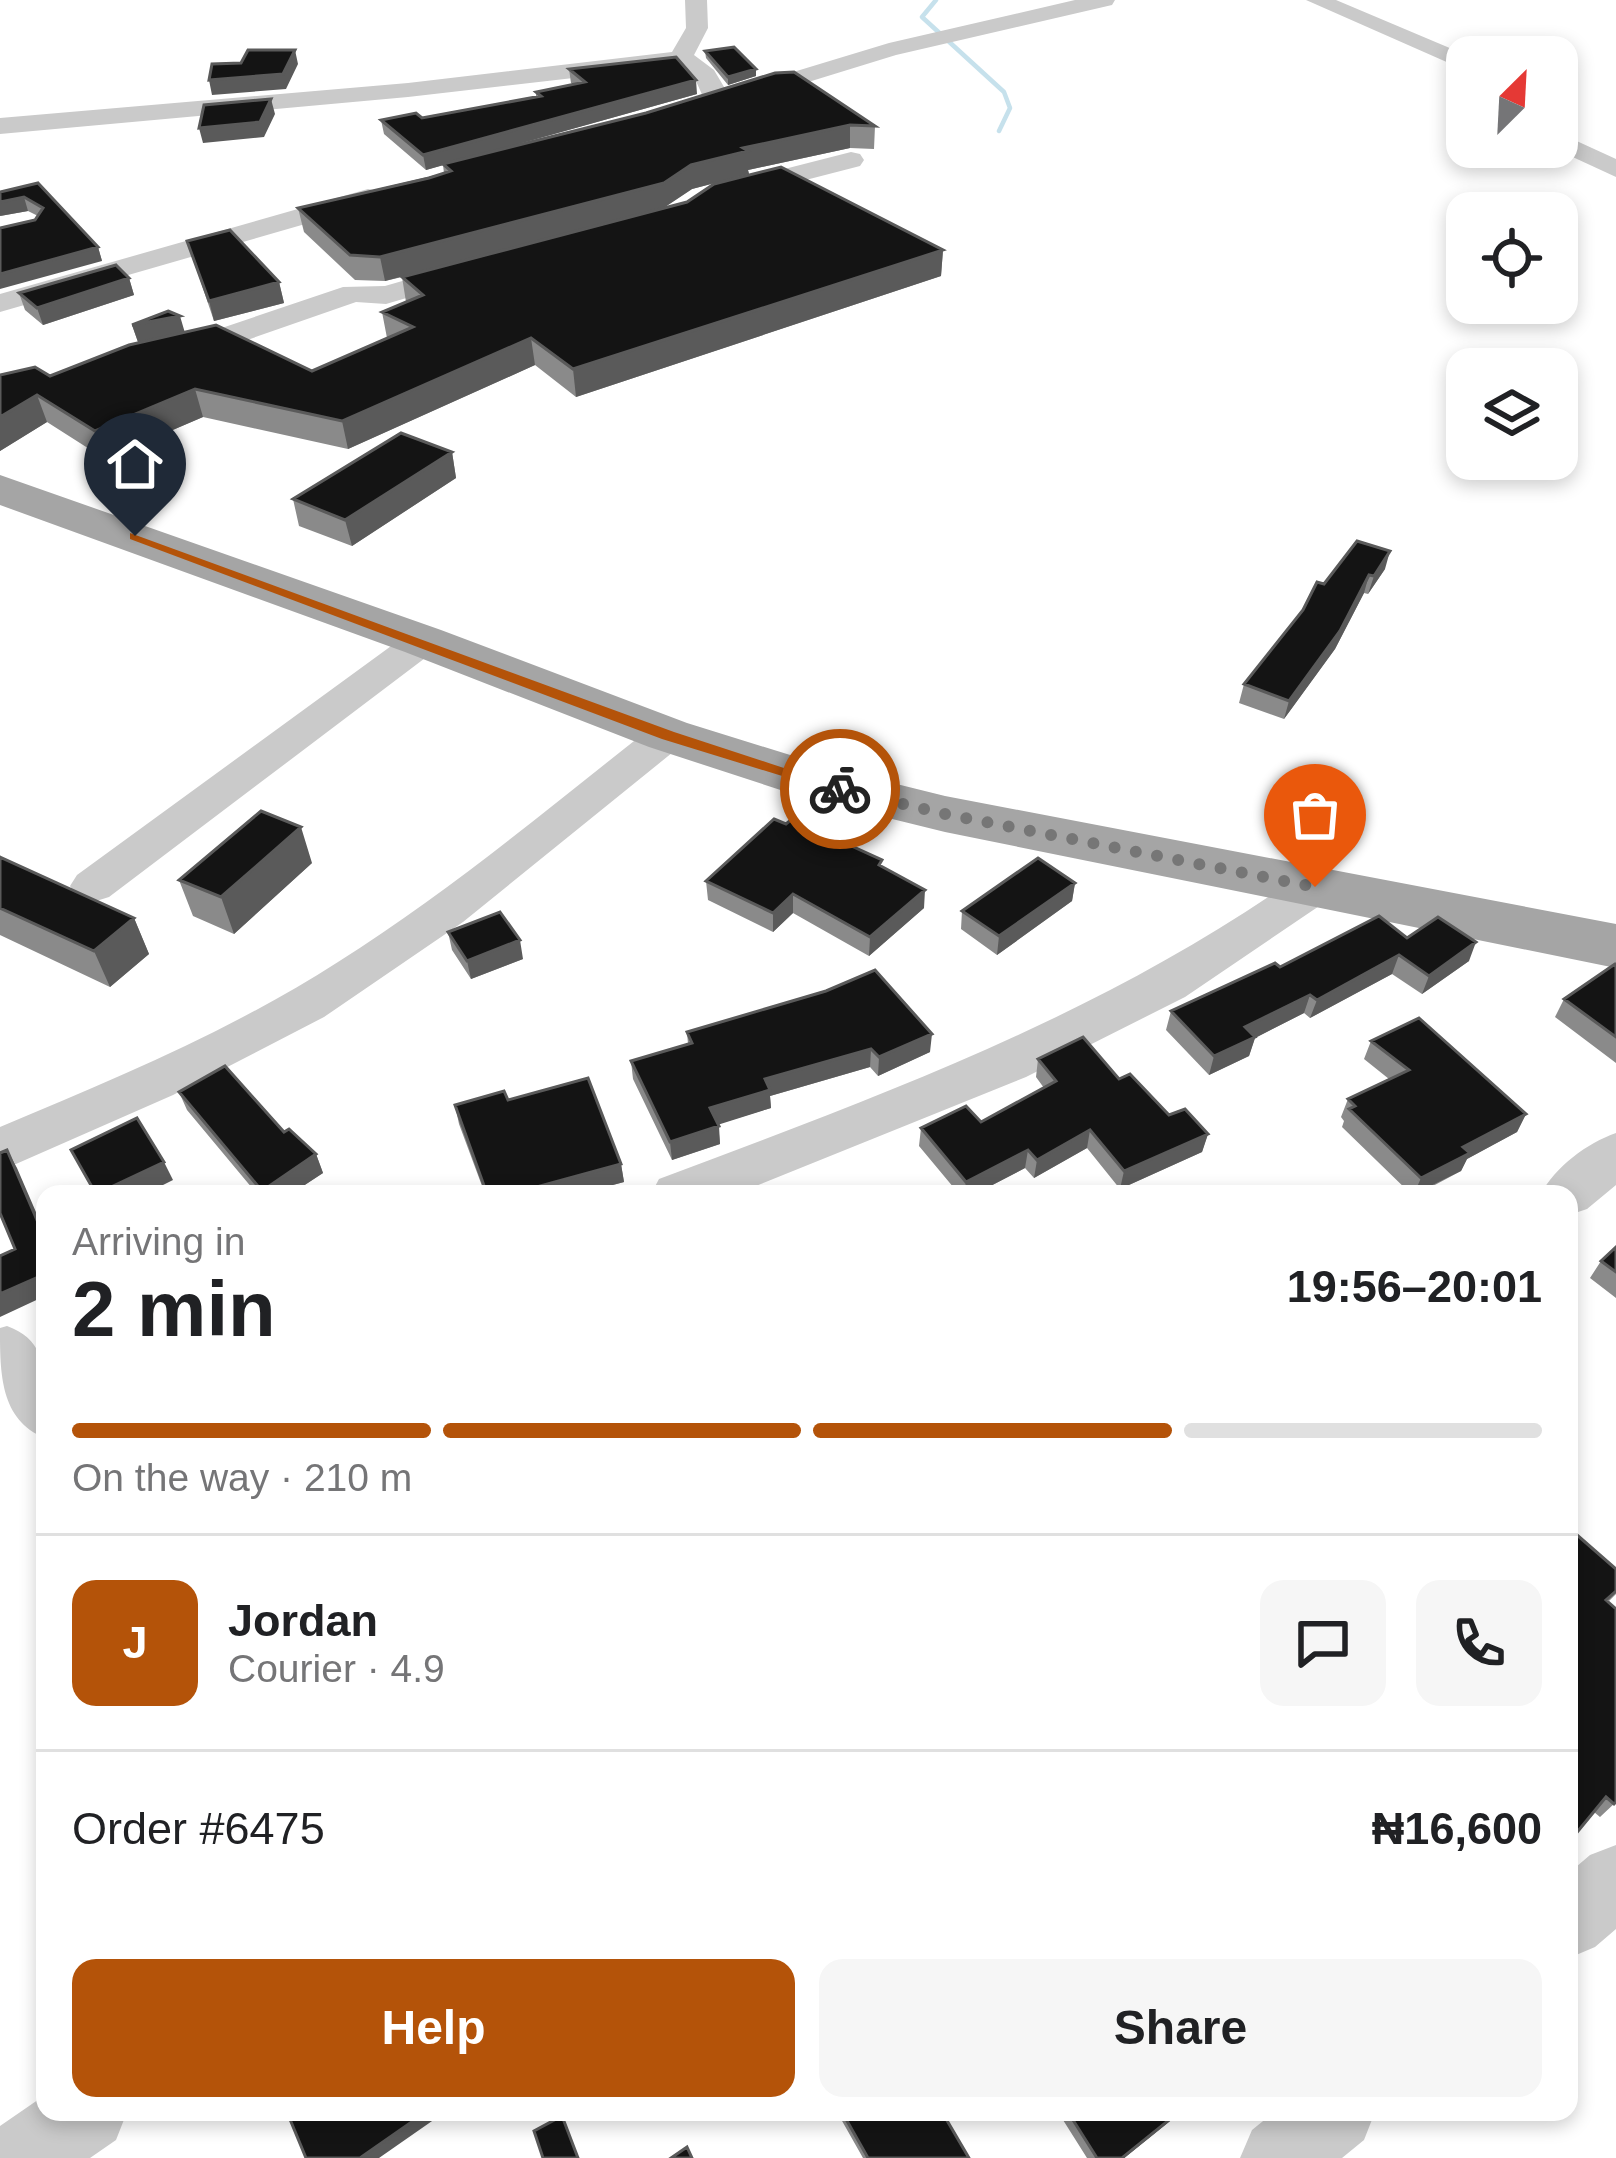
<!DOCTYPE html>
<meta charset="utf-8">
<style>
body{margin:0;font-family:Helvetica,sans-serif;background:#f6f6f6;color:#202124;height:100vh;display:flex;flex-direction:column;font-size:45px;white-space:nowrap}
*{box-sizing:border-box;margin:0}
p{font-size:39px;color:#757577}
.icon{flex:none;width:66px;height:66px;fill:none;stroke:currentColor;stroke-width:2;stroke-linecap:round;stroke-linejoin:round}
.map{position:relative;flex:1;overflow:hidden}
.sheet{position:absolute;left:36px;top:1185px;width:1542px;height:936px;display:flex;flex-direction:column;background:#fff;border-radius:24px;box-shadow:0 6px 18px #0003}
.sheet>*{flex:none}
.needle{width:78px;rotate:24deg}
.tools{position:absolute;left:1446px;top:36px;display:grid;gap:24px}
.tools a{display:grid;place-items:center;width:132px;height:132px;border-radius:24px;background:#fff;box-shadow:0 6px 18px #0003;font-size:60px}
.pin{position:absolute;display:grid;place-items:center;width:102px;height:102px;color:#fff;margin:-123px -51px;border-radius:50% 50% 50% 0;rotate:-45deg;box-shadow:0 0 12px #0007}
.pin .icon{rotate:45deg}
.courier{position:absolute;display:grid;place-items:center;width:120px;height:120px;margin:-60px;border:9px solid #b45309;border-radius:50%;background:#fff;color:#222;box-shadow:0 3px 15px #0007}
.headline em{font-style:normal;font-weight:700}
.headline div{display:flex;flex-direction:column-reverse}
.headline{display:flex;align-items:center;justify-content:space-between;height:204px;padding:0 36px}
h1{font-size:78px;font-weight:700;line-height:90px}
.bar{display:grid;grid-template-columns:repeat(4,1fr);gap:18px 12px;align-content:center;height:144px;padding:0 36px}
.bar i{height:15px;border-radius:9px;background:#e0e0e0}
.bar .active{background:#b45309}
.bar p{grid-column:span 4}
.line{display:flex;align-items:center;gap:30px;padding:0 36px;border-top:3px solid #e0e0e0}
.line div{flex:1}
.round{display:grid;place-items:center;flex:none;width:126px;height:126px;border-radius:24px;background:#f6f6f6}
.button{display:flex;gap:24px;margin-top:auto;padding:24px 36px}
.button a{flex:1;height:138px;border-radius:24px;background:#b45309;color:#fff;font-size:48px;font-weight:700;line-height:138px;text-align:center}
.button a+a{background:#f6f6f6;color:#202124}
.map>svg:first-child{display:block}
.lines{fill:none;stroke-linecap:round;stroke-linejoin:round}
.stream{stroke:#c6e1ec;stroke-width:4.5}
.minor{fill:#cacaca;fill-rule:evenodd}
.major{fill:#a5a5a5;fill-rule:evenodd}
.wall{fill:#8a8a8a}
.shaded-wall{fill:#5a5a5a}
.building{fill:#141414;stroke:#5a5a5a;stroke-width:3}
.route{fill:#b45309}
.done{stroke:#767676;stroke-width:12;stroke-dasharray:0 21.6}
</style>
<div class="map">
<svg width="1616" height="2158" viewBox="0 0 1616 2158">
<rect width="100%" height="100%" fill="#fff"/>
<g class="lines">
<path class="stream" d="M936 0 922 17 1004 92 1010 108 999 131"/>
<path class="minor" d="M685 0H707L708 28 694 55 714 70 727 92 889 43 1075 0H1115L1112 5 896 55 717 110 708 108 696 81 678 66 408 97 0 134V118L408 83 672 52 686 28Z
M1306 0H1336L1471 57H1467V71Z
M1557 132 1616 159V177L1551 147H1557Z
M851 152 860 154 864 160 860 166 732 199 718 191 722 185Z
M368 189 378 191 382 197 378 203 0 312V294Z
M468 262 478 265 483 271 478 277 386 304 356 302 230 346 170 359 154 350 159 343 210 332 343 287 385 286Z
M423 629 437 633 443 641 437 649 109 897 93 902 77 897 70 886 77 875 409 633Z
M668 722 683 726 689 735 683 744 463 922 324 1017 173 1095 0 1171V1127C115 1079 232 1030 338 962 449 892 550 807 653 726Z
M1315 871 1331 876 1338 887 1331 898 1185 997 1026 1077 736 1194H651L659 1179C885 1094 1100 1016 1299 876Z
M1616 1133V1185L1587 1209 1569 1215V1194H1541C1555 1167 1587 1143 1616 1133Z
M7 1326C56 1343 45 1394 45 1438 0 1420 0 1373 0 1328Z
M1616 1845V1929L1595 1947 1569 1958V1873L1590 1855Z
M45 2095V2112H127L116 2140 90 2158H0V2126Z
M1274 2112H1375L1364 2140 1342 2158H1240L1252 2130Z"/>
<path class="major" d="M0 475 441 630 687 723 832 768 945 796 1616 924V968L945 832 799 796 649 747 405 652 0 505Z"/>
</g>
<path class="wall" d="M705 51 756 69V76L728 85 706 58Z
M569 69 697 94 475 156 646 113 875 126 874 149 850 148 748 170 749 174 692 189 665 207 943 250 941 276 576 397 535 365 348 449 203 417 105 459 47 422 0 451V375L50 376 171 336 138 342 132 325 184 333 312 371 387 338 382 312 406 302 402 277 385 281 355 280 304 232 298 208 444 173 443 165 426 170 384 134 381 120 422 118 536 97V92L573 84 571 83Z
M38 183 98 247 102 261 35 220 38 216 28 211 0 216Z
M187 241 279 282 284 303 214 321Z
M129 278 134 295 43 325 25 310 19 293Z
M452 452 456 478 352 546 299 526 293 499Z
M1385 569 1368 594 1364 593 1335 649 1284 719 1239 703 1244 684 1324 584Z
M0 857 134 918 149 954 110 987 0 935Z
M312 863 234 934 193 916 179 880Z
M882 866 924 908 869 956 793 913 773 932 708 900 706 881Z
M1075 883 1072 901 997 955 961 929 962 911Z
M448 932 523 959 471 979 452 950Z
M1407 938 1469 961 1422 994 1392 974 1310 1018 1304 1013 1255 1038 1249 1056 1209 1075 1166 1030 1171 1011 1280 967Z
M1616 964V1063L1555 1017 1564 999Z
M687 1032 930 1052 878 1076 870 1067 770 1096 771 1108 718 1124 720 1144 672 1160 633 1079 631 1061 688 1044Z
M1371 1041 1526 1114 1517 1132 1467 1159 1461 1171 1418 1194H1411L1342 1127 1344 1121 1341 1117 1348 1099 1389 1079 1364 1059Z
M1038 1059 1119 1079 1169 1115 1208 1134 1202 1152 1120 1189 1087 1148 1034 1178 1025 1168 975 1194H959L919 1146 921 1128 981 1122 1044 1088 1036 1077Z
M179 1092 284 1132 316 1154 323 1173 291 1194H257L187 1110Z
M455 1105 621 1164 624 1182 579 1194H485L459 1124Z
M1616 1247V1298L1590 1278 1601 1261Z
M1569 1528 1616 1569V1594L1608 1602 1616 1802 1600 1817 1594 1812Z
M837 2112H942L969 2158H863Z
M1058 2112H1181L1124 2158H1087Z"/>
<path class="shaded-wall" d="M295 50 298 64 286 89 212 95 209 80Z
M756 69V76L728 85V77Z
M696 80 697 94 426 170 423 155Z
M271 99 275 114 264 137 203 143 199 128Z
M850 125V148L748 170 749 174 692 189 665 207 385 281 380 257 691 165 743 148Z
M24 197 28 211 0 216V202Z
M98 247 102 261 0 289V274Z
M943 250 941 276 576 397 573 369Z
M129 278 134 295 43 325 37 308Z
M279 282 284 303 214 321 209 301Z
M180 316 185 333 138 342 132 325Z
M531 338 535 365 348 449 342 421Z
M195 389 203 417 105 459 95 431Z
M37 395 47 422 0 451V417Z
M452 452 456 478 352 546 345 520Z
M1390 551 1385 569 1368 594 1374 576Z
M1369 575 1364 593 1335 649 1284 719 1289 701Z
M301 827 312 863 234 934 221 897Z
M1075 883 1072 901 997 955 999 936Z
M925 890 924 908 869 956 870 937Z
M793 894V913L773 932V913Z
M134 918 149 954 110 987 94 951Z
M520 940 523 959 471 979 467 961Z
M1476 942 1469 961 1422 994 1429 976Z
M1399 955 1392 974 1310 1018 1317 1000Z
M1310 995 1304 1013 1255 1038 1249 1056 1209 1075 1214 1056 1245 1027Z
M932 1034 930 1052 878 1076 879 1057Z
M871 1049 870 1067 770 1096 771 1108 711 1127 710 1108 765 1079Z
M1526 1114 1517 1132 1467 1159 1461 1171 1414 1194 1421 1178 1463 1147Z
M719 1126 720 1144 672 1160 670 1142Z
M1090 1130 1087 1148 1034 1178 1037 1160Z
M1208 1134 1202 1152 1120 1189 1124 1171Z
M7 1150 17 1168 45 1233V1239Z
M1028 1150 1025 1168 975 1194H964L966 1182Z
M316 1154 323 1173 291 1194H263L262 1191Z
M164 1162 173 1180 145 1194H99Z
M621 1164 624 1182 579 1194H511Z
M45 1274V1296L0 1317V1294Z
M426 2112H445L379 2158H360Z
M1179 2112H1181L1124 2158H1122Z"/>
<path class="building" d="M734 47 756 69 728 77 705 51Z
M248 50H295L283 74 209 80 212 64 241 63Z
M676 57 696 80 423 155 381 120 416 113 422 118 541 96 536 92 585 82 569 69Z
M794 72 875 126 850 125 743 148 748 151 691 165 664 183 380 257 350 255 298 208 429 178 451 171 443 164 646 113 775 73Z
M271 99 260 122 199 128 204 105Z
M781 167 943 250 573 369 531 338 342 421 195 389 95 431 37 395 0 417V375L35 367 50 376 129 345 216 325 312 371 413 327 382 312 423 295 402 277 687 202 714 184Z
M38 183 98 247 0 274V228L35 220 43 208 24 197 0 202V192Z
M230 230 279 282 209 301 187 241Z
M116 265 129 278 37 308 19 293Z
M168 311 180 316 132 325Z
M401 433 452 452 345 520 293 499Z
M1357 541 1390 551 1374 576 1369 575 1340 631 1289 701 1244 684 1303 610 1317 582 1324 584Z
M261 811 301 827 221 897 179 880Z
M774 819 786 824 792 819 882 860 879 865 925 890 870 937 793 894 773 913 706 881Z
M0 857 134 918 94 951 0 908Z
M1038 858 1075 883 999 936 962 911Z
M500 912 520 940 467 961 448 932Z
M1379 916 1407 938 1438 917 1476 942 1429 976 1399 955 1317 1000 1310 995 1245 1027 1255 1037 1214 1056 1171 1011 1275 963 1280 967Z
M1615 964H1616V1037L1564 999Z
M875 970 932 1034 879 1057 871 1049 765 1079 770 1090 710 1108 719 1126 670 1142 631 1061 692 1043 687 1032 826 991Z
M1419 1018 1526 1114 1463 1147 1470 1153 1421 1178 1349 1109 1355 1106 1348 1099 1409 1070 1371 1041Z
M1083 1037 1119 1079 1130 1074 1169 1115 1185 1109 1208 1134 1124 1171 1090 1130 1037 1160 1028 1150 966 1182 921 1128 966 1106 981 1122 1056 1081 1038 1059Z
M225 1066 284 1132 289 1129 316 1154 262 1191 179 1092Z
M588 1078 621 1164 511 1194H487L455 1105 504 1091 508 1100Z
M137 1118 164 1162 96 1194 71 1150Z
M7 1150 45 1239V1274L0 1294V1256L15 1249 0 1213V1153Z
M1616 1247V1272L1601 1261Z
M1569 1528 1616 1569V1591L1606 1600 1616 1609V1802L1614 1804 1606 1797 1569 1842Z
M287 2112H426L360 2158H306Z
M842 2112H942L969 2158H868Z
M1068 2112H1179L1122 2158H1097Z
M562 2116 578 2158H543L534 2131Z
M687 2147 692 2158H671Z"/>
<path class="route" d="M130 533 674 732 848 789 834 792 662 739 130 539Z"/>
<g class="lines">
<path class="done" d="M840 789 945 814 1315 887"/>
</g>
</svg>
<div class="tools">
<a><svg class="needle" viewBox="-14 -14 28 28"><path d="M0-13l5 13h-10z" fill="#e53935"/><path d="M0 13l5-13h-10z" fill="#757577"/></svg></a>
<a><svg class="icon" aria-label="locate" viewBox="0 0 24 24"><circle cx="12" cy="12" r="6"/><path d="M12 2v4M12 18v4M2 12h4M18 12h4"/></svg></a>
<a><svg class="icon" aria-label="layers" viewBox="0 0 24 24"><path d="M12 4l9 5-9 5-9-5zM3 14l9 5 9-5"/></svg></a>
</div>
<div class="pin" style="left:1315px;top:887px;background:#ea580c"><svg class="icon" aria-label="bag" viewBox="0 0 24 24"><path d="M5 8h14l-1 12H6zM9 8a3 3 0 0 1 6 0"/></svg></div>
<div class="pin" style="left:135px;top:536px;background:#1f2937"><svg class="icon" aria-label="home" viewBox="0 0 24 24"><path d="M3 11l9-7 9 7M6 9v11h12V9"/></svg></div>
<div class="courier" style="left:840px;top:789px"><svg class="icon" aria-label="bike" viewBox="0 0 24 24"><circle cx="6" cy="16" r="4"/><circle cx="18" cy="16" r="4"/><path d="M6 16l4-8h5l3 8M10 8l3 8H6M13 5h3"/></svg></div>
<section class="sheet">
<div class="headline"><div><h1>2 min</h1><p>Arriving in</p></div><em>19:56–20:01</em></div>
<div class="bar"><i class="active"></i><i class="active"></i><i class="active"></i><i></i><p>On the way · 210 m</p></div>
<div class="line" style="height:216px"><b class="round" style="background:#b45309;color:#fff">J</b><div><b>Jordan</b><p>Courier · 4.9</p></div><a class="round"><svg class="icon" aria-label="chat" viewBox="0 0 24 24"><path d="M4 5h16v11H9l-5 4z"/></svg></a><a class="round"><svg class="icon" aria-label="phone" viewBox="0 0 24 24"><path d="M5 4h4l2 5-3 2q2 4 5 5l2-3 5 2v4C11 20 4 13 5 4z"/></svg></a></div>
<div class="line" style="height:156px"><div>Order #6475</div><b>₦16,600</b></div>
<div class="button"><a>Help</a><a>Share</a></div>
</section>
</div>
